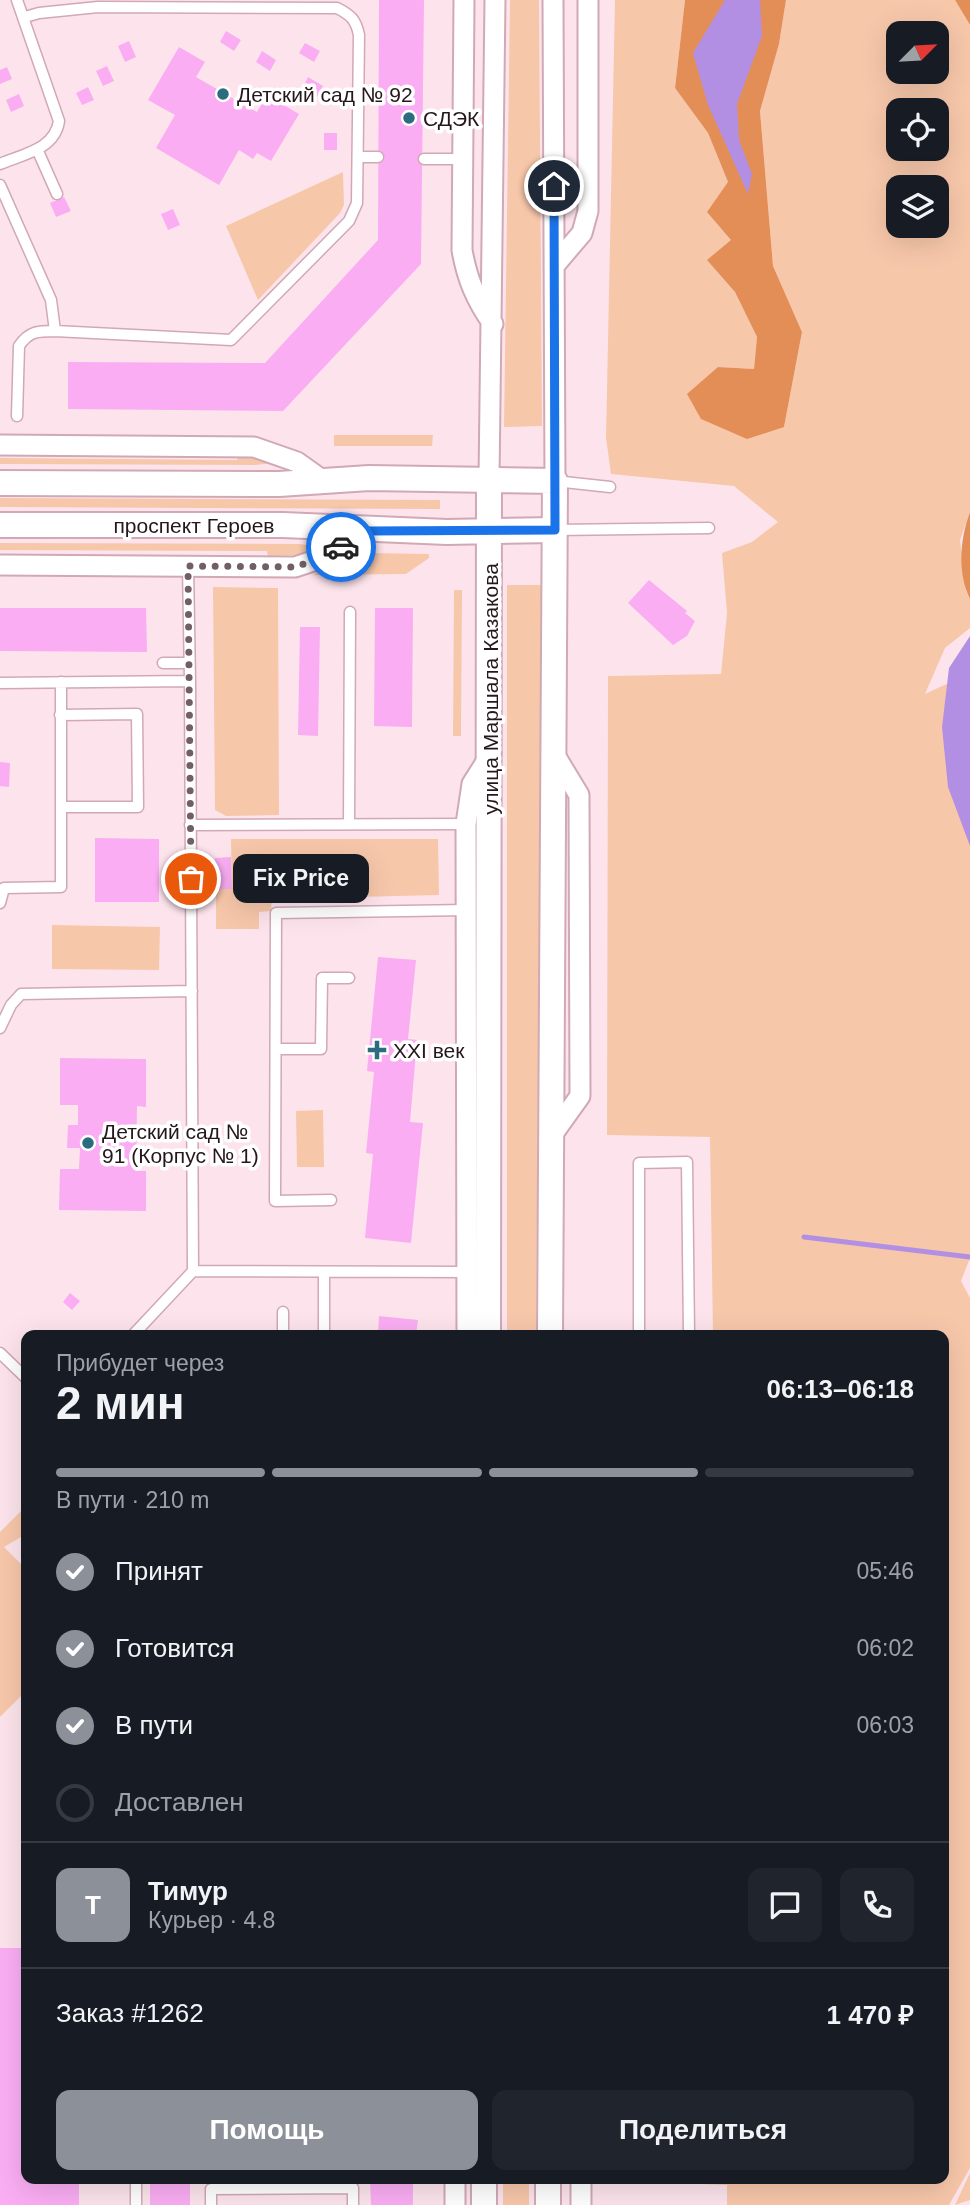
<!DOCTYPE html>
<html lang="ru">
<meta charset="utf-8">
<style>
body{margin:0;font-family:Helvetica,sans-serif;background:#20242c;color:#f1f3f6;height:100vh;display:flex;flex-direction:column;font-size:26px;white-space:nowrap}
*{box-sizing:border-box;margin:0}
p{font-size:23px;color:#9ea1a6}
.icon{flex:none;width:38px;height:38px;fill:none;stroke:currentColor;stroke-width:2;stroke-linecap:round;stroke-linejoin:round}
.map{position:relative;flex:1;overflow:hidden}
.sheet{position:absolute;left:21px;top:1330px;width:928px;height:854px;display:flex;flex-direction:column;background:#171b24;border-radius:14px;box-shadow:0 7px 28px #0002}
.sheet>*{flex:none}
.needle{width:46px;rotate:66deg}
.controls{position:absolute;left:886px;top:21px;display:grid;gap:14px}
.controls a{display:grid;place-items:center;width:63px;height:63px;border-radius:14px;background:#171b24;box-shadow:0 7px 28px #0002;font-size:35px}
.pin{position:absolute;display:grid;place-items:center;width:60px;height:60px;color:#fff;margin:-30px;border:4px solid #fff;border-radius:50%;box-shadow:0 2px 7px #0007}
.courier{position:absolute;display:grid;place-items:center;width:70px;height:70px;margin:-35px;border:5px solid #1a73e8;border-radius:50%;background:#fff;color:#222;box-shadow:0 2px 9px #0007}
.bubble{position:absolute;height:49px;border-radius:14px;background:#171b24;box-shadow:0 7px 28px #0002;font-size:23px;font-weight:800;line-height:49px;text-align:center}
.headline em{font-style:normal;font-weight:800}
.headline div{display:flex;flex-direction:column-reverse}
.headline{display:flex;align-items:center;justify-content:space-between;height:119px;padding:0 35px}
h1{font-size:46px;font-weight:800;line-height:52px}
.bar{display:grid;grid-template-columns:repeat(4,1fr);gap:10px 7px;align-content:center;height:84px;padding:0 35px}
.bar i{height:9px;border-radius:5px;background:#363941}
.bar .active{background:#8c9099}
.bar p{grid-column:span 4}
.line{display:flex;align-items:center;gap:18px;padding:0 35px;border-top:2px solid #363941}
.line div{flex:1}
.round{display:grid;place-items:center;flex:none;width:74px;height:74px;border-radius:14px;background:#20242c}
ol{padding:0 35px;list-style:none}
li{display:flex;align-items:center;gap:21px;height:77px}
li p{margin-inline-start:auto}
li .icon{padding:7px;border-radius:50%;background:#8c9099;color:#fff;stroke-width:4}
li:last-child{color:#9ea1a6}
li i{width:38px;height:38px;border:4px solid #363941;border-radius:50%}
.button{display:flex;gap:14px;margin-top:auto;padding:14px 35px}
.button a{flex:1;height:80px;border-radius:14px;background:#8c9099;color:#fff;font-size:28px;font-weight:800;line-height:80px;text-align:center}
.button a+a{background:#20242c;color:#f1f3f6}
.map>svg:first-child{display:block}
.green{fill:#f7c7aa;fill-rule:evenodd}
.forest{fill:#e38e57}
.water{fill:#b38fe4}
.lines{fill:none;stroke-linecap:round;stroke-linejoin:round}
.stream{stroke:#b38fe4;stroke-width:5}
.building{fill:#faadf3}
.service-casing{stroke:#d0a9b5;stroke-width:13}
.minor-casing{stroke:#d0a9b5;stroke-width:23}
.tertiary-casing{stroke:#d0a9b5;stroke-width:28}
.service{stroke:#fff;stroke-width:10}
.minor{stroke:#fff;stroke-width:19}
.tertiary{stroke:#fff;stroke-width:24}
.done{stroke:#715f64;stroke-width:7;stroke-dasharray:0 12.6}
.route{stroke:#1a73e8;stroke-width:9}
.poi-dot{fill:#2b6c7f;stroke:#fff;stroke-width:2.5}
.labels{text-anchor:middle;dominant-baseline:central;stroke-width:7;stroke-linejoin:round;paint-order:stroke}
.poi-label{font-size:21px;fill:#25171b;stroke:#fff;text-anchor:start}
.street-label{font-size:21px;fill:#25171b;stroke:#fff}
</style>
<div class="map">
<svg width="970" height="2205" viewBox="0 0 970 2205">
<rect width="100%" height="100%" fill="#fde4ec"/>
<path class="green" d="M510 0H539L542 426 504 427Z
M615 0H685L675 88 708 133 728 182 732 240 708 260 735 292 757 337 754 369 718 367 784 427 802 332 773 266 760 111 779 44 786 0H955L970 25V512L960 540 966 591 970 599V628L945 648 925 694 970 673V1258L961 1281 970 1298V2168L949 2205H727V2185L607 2180 943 2179V1335H713L710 1137 607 1135 608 676 721 674 727 613 722 553 752 542 778 522 734 486 611 474 606 438ZM898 33H936V72H898ZM898 110H936V149H898ZM898 187H936V226H898Z
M343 172 344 205 340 213 258 300 226 226Z
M334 435H433L432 446H334Z
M238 453 280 462 256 465 0 464V458L237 460Z
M0 498 440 500V509L0 507Z
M0 543 300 544 319 547 301 555 268 556 267 551 0 550Z
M352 554 363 553 429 554V558L406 574 313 575Z
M507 585H542L536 1335H507Z
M213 587 278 588 279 815 226 816 215 810Z
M454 590H462L461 736H453Z
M231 839H438L439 895 272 899 271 911 259 912V929H216V889H232Z
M52 925 160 927 159 970 52 969Z
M323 1110 324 1167H297L296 1111Z
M26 1506V1534L4 1547 26 1569V1691L0 1717V1532Z
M970 2173V2200L955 2205Z
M503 2179H529V2205H503Z"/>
<path class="forest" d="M685 0H786L779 44 760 111 773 266 802 332 784 427 747 439 701 419 687 394 718 367 754 369 757 337 735 292 707 260 731 240 707 212 728 182 708 133 675 88Z
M955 0H970V25Z
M970 512V599C957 572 960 539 970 512Z"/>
<path class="water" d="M725 0H760L762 36 737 104 739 140 752 174 748 194 708 105 693 53Z
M970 636V846L948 787 942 727 949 668Z"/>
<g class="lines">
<path class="stream" d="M804 1237 970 1257"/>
</g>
<path class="building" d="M379 0H424L421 264 283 411 68 409V362L265 363 378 240Z
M226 31 241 40 234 51 220 42Z
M129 41 136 57 125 62 118 46Z
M305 43 320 51 314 62 299 53Z
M179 47 205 62 196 77 257 112 267 95 299 114 271 161 257 153 253 159 239 150 219 185 156 148 175 115 148 100Z
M262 51 276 60 270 71 256 62Z
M107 66 114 81 103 86 96 71Z
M7 67 12 79 0 84V70Z
M308 77 323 86 317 97 302 89Z
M88 87 94 100 82 105 76 93Z
M19 94 24 106 11 112 6 100Z
M324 133H337V150H324Z
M64 197 71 211 56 217 50 203Z
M173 209 180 225 168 230 161 214Z
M649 580 687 611 685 613 695 621 687 636 673 645 628 603Z
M0 608H146L147 652 0 651Z
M375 608H413L412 727 374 726Z
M300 627H320L318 736 298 735Z
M0 762 10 763 9 787 0 786Z
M95 838 159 839V902H95Z
M231 857 232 889H216L215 858Z
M378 957 416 960 408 1039 417 1040 410 1122 423 1123 411 1243 365 1238 373 1154 366 1153 374 1072 367 1071Z
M60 1058 146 1059V1107L137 1106 136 1171H146V1211L59 1210 60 1169H79L80 1148H67L68 1125H78V1105H60Z
M70 1293 80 1301 72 1310 63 1302Z
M379 1316 418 1320 416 1335H378Z
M0 1948H26V2179H79V2205H0Z
M150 2179H190V2205H150Z
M370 2179H413V2205H371Z"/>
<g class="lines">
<defs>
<path id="service" d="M37 149 57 194
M358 157H378
M424 159H462
M0 164C24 154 55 149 59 121L17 0
M0 185 51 300 55 331 231 340 349 221 357 203 359 35C356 20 351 15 337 8L98 7 39 13 25 17
M17 416 19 346C29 331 38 331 55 331
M555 481 610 487
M555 530 709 528
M163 663H189
M190 681 193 1271
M0 683 190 681 188 566
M60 715 137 714 138 807H61
M349 824 350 612
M190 825 466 824
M0 903 4 888 61 887V682
M0 1028 11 1005 21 994 192 991
M276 1049H321L322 978H349
M331 1200 275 1201 276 913 468 910
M133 1335 193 1271 465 1272
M283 1335V1312
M324 1335V1272
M639 1335V1163L687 1162 689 1335
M0 1353 26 1378
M136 2205V2179
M211 2205V2189L353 2188V2205"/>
<path id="minor" d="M464 0 462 250C467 279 476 300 493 324
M553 0 555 481
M554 266 582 233 588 211V0
M0 445 254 447 297 462 325 482
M489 480 495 0
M0 565 295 567 322 558 369 531
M550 1138 580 1096 579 795 553 752
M467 1335 466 824 472 784 491 754
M455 2179V2205
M581 2205V2179"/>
<path id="tertiary" d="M0 483 279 484 369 478 555 481 550 1335
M0 525H283L447 532 555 530
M488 1335 489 480
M484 2205V2179
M548 2205V2179"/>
</defs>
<use href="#service" class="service-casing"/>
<use href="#minor" class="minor-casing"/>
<use href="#tertiary" class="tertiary-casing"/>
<use href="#service" class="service"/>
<use href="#minor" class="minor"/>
<use href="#tertiary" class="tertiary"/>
</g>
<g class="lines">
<path class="done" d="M191 879 188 566 295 567 322 558 341 547"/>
<path class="route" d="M341 547 369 531 555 530 554 186"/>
</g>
<g class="poi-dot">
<circle cx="223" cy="94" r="7"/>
<circle cx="409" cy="118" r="7"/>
<path d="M373.5 1039.5h7v7h7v7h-7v7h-7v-7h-7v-7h7z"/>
<circle cx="88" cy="1143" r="7"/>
</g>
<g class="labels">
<g class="poi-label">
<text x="237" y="94">Детский сад № 92</text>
<text x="423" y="118">СДЭК</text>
<text x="393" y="1050">XXI век</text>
<text x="102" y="1131">Детский сад №<tspan x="102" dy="24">91 (Корпус № 1)</tspan></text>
</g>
<g class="street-label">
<text x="194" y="525">проспект Героев</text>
<text transform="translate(490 689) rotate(-90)">улица Маршала Казакова</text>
</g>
</g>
</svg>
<div class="controls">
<a><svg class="needle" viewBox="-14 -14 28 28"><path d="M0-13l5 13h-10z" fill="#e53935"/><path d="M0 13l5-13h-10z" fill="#9ea1a6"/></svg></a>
<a><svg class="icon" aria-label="locate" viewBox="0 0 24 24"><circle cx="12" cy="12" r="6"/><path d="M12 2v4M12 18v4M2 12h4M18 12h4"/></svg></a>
<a><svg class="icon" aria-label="layers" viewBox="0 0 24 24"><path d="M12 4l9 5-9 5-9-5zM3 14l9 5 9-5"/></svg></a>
</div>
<div class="pin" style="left:191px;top:879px;background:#ea580c"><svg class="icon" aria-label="bag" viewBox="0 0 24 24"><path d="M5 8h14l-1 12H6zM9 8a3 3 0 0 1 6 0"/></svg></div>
<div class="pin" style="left:554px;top:186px;background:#1f2937"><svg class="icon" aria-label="home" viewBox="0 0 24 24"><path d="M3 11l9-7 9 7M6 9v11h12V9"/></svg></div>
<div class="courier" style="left:341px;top:547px"><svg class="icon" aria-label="car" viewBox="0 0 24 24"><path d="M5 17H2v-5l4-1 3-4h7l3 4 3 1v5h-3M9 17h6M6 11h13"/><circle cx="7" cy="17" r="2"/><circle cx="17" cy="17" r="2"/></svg></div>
<div class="bubble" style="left:233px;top:854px;width:136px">Fix Price</div>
<section class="sheet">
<div class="headline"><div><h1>2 мин</h1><p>Прибудет через</p></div><em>06:13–06:18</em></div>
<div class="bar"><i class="active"></i><i class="active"></i><i class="active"></i><i></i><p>В пути · 210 m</p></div>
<ol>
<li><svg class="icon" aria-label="check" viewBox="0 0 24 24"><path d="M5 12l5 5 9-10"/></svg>Принят<p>05:46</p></li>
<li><svg class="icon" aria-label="check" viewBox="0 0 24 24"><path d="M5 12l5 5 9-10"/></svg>Готовится<p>06:02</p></li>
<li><svg class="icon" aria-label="check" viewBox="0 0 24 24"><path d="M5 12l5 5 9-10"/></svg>В пути<p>06:03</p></li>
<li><i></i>Доставлен</li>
</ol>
<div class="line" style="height:126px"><b class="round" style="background:#8c9099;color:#fff">Т</b><div><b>Тимур</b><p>Курьер · 4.8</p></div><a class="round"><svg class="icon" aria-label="chat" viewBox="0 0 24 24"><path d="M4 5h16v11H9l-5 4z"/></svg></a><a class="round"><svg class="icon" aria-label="phone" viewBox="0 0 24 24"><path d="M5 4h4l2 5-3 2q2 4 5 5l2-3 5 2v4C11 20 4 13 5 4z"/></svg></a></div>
<div class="line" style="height:91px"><div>Заказ #1262</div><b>1 470 ₽</b></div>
<div class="button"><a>Помощь</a><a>Поделиться</a></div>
</section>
</div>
